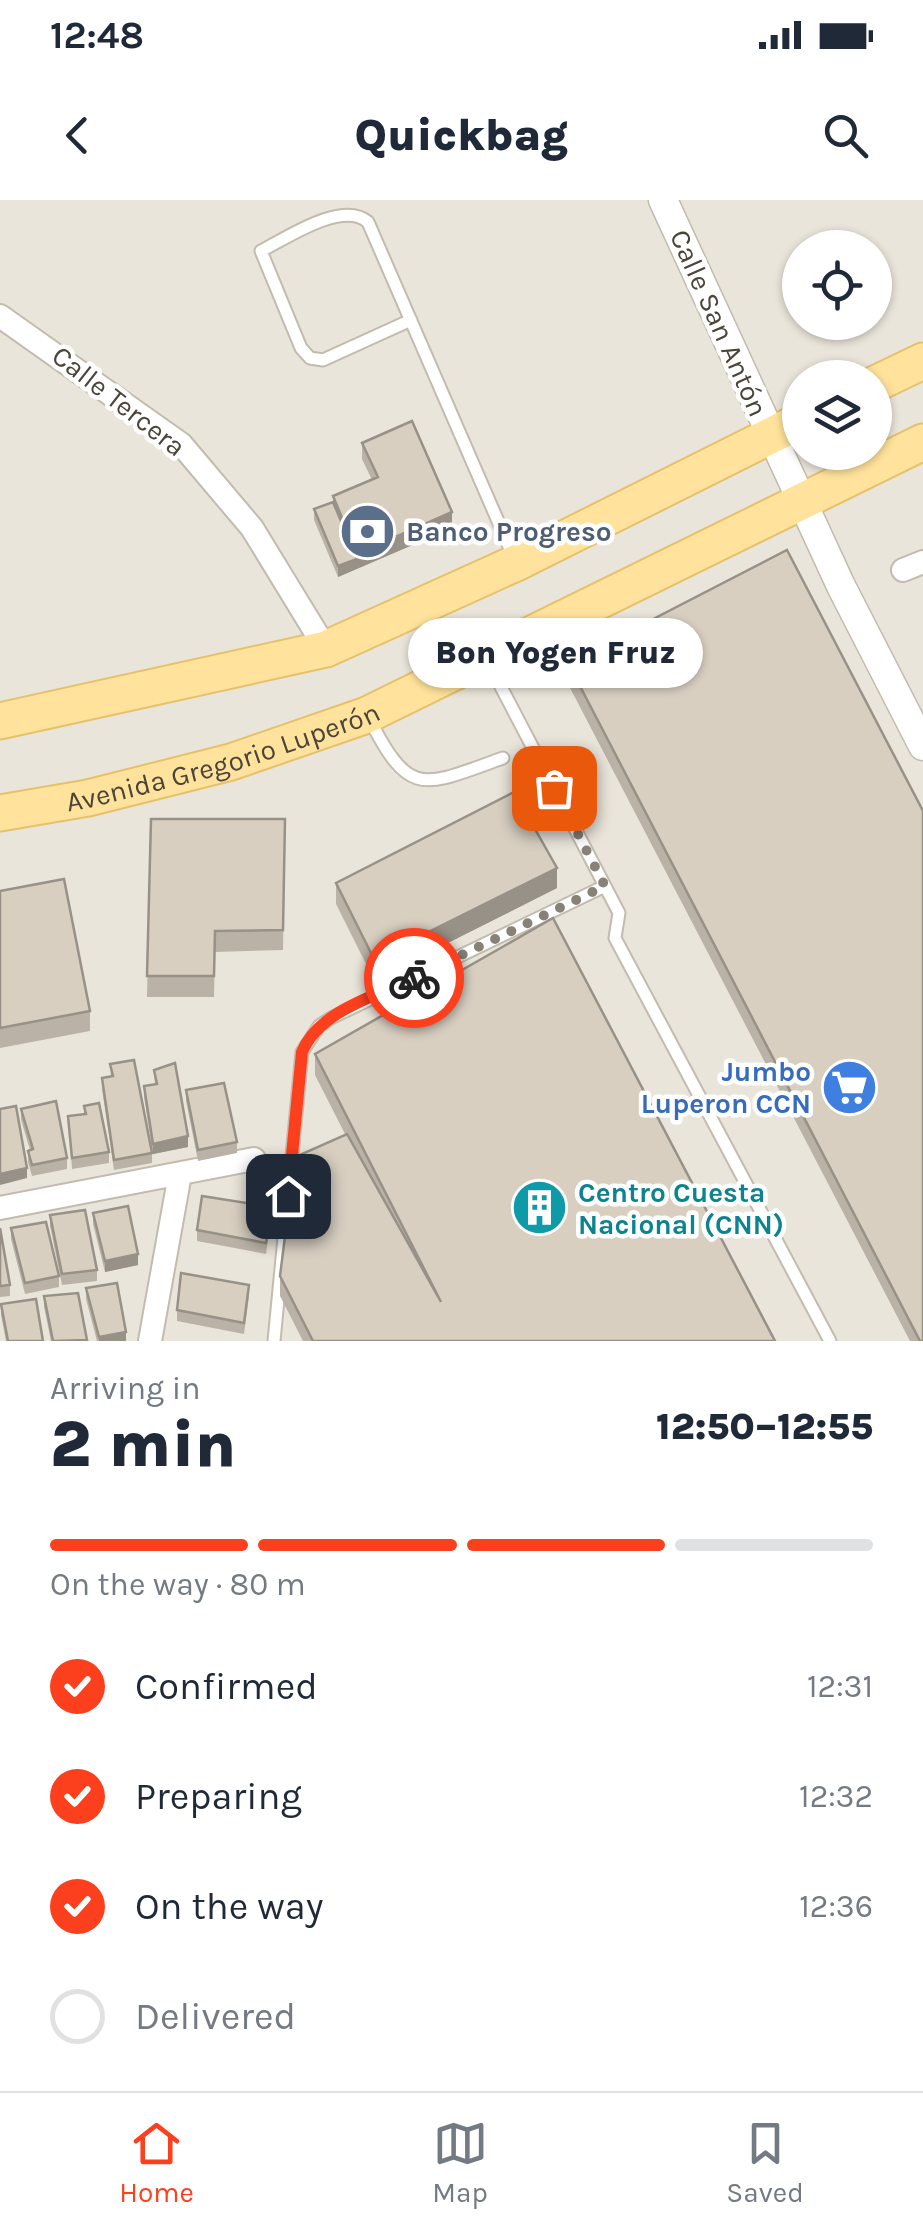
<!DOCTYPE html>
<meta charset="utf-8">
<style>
body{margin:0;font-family:Karla,sans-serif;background:#f6f6f7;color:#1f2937;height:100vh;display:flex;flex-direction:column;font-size:38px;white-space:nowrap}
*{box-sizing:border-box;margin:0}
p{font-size:32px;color:#747a83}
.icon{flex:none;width:55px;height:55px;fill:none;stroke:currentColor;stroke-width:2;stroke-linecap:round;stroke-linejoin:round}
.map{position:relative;height:1141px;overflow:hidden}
.drawer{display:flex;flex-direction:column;background:#fff;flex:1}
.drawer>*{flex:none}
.fabs{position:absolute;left:782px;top:30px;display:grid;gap:20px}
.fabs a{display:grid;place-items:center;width:110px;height:110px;border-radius:50%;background:#fff;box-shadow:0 2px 8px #0004;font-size:50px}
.pin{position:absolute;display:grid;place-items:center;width:85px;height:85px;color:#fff;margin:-42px;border-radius:20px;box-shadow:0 5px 15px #0006}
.courier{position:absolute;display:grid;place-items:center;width:100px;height:100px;margin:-50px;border:8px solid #fc3f1d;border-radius:50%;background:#fff;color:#222;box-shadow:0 2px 12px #0007}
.bubble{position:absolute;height:70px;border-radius:35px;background:#fff;box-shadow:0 2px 8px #0004;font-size:32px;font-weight:800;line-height:70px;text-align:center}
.headline em{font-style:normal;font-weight:800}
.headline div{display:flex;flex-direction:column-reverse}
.headline{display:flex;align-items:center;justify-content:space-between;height:170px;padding:0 50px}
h1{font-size:65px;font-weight:800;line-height:75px}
.bar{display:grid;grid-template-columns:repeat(4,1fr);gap:15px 10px;align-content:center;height:120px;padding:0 50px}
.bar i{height:12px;border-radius:8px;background:#e0e1e3}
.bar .selected{background:#fc3f1d}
.bar p{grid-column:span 4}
ol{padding:0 50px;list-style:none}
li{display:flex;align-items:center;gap:30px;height:110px}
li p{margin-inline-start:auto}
li .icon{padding:10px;border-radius:50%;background:#fc3f1d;color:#fff;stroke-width:4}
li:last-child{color:#747a83}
li i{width:55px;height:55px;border:5px solid #e0e1e3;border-radius:50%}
.status{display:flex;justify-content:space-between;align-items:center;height:70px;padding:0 50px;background:#fff;direction:ltr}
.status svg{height:28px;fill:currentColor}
header{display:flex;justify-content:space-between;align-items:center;height:130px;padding:0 50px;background:#fff;font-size:45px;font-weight:800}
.tab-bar{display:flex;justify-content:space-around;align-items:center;height:140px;border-top:2px solid #e0e1e3;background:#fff;font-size:28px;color:#747a83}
.tab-bar a{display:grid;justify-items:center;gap:5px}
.tab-bar .selected{color:#fc3f1d}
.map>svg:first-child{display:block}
.residential{fill:#eae5da;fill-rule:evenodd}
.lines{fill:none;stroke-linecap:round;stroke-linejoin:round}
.service-casing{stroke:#c2bbae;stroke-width:15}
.minor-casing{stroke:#c2bbae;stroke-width:26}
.tertiary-casing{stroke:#c2bbae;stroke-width:31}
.primary-casing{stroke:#e6c16a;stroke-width:39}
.service{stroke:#fff;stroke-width:11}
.minor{stroke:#fff;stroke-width:22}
.tertiary{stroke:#fff;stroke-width:28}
.primary{stroke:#ffe39c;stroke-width:35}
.wall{fill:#bab2a6}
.shaded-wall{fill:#979187}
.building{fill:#d8cfc1;stroke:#979187;stroke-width:2.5}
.done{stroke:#878178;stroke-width:10;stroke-dasharray:0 18}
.route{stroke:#fc3f1d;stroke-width:12}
.labels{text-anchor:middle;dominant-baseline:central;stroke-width:9;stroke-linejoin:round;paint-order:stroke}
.street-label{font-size:28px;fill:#4b4439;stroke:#fff}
.service-label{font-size:28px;font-weight:bold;fill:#4e5e75;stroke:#fff;text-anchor:start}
.shop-label{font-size:28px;font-weight:bold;fill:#366cbe;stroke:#fff;text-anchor:end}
.culture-label{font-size:28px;font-weight:bold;fill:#0d838f;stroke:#fff;text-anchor:start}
</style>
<div class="status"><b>12:48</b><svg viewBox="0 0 49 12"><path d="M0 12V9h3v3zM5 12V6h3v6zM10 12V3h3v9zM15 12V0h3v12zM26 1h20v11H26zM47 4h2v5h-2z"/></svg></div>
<header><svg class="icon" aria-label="back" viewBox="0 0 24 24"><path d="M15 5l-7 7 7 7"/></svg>Quickbag<svg class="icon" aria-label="search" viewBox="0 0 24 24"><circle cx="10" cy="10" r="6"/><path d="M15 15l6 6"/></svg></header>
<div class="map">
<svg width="923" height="1141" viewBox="0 0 923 1141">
<rect width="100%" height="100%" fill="#f6f3ec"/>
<path class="residential" d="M0 0H923V1141H0ZM800 48H875V122H800ZM800 178H875V252H800Z"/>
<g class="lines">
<defs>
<path id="service" d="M411 120 323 160 310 158 301 148 261 51C288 37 343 0 368 22L514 358
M487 460 619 713 615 738 830 1141
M369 518C410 600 424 586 503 558
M274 1141 302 852 319 826 331 818 605 686"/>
<path id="minor" d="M0 116 181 244 252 328 326 449
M903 370 923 362
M0 1008 254 959
M150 1141 180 974"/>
<path id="tertiary" d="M663 0 841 386 923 546"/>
<g id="primary">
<path d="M875 184 923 161"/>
<path d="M0 521 326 449 516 363 800 221"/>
<path id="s1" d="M0 613 88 598 231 562 367 515 923 242"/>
</g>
</defs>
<use href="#service" class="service-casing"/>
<use href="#minor" class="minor-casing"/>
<use href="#tertiary" class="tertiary-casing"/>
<use href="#primary" class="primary-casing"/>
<use href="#service" class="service"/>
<use href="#minor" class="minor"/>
<use href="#tertiary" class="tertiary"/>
<use href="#primary" class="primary"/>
</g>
<path class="wall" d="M362 243 452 328 338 377 314 320V309L333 302V296L372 280 362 259Z
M568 463 923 1141H910L568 484Z
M151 619H285L283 750 215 752 214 797H147Z
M336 683 557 688 374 780 336 704Z
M0 691 90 811V831L0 848Z
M315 854 775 1141H303L280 1096V1076L345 934 315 875Z
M110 864 152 953V963L114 970 102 889V878L111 876Z
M154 870 188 947 153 954 144 897V886L155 885Z
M186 890 237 942V953L198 961 186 901Z
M84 906 109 952V963L72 969 68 916 84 914Z
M21 909 67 958V969L32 976 28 962V951L30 950 21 920Z
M93 1013 138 1065 105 1072 93 1024Z
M50 1015 97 1070V1081L62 1085 50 1026Z
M271 1018 266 1054 197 1041V1030Z
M0 1028 10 1085V1096L0 1097Z
M11 1028 59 1076V1087L25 1094 11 1039Z
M86 1088 126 1141H97L86 1099Z
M44 1096 87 1141H51L44 1107Z
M249 1096 244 1134 177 1121V1110Z
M1 1104 43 1141H6L1 1115Z"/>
<path class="shaded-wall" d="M452 312V328L338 377V366L357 359V354Z
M557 668V688L374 780V759Z
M188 936V947L153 954V944Z
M27 968V978L0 985V974Z
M138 1054V1065L105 1072V1061Z
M126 1132V1141H99V1137Z"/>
<path class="building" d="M412 221 452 312 357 354 333 296 378 277 362 243Z
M333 302 357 359 338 366 314 309Z
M787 350 923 611V1141H920L568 463Z
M514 592 557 668 374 759 336 683Z
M151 619H285L283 730 215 731 214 776H147Z
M64 679 90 811 0 828V691Z
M553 718 775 1141H313L280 1076 295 957 347 934 441 1102 315 854Z
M134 860 152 953 114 960 102 878 113 876 110 864Z
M175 863 188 936 153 944 144 886 157 884 154 870Z
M224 883 237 942 198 950 186 890Z
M56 901 67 958 32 965 28 951 33 949 21 909Z
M99 903 109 952 72 958 68 916 86 914 84 906Z
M16 906 27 968 0 974V909Z
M202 996 271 1007 266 1043 197 1030Z
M128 1006 138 1054 105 1061 93 1013Z
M85 1010 97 1070 62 1074 50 1015Z
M46 1022 59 1076 25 1083 11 1028Z
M0 1028 10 1085 0 1086Z
M181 1073 249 1085 244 1123 177 1110Z
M117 1083 126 1132 99 1137 86 1088Z
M78 1093 87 1140 53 1141 44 1096Z
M36 1099 43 1141H8L1 1104Z"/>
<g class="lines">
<path class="done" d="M414 778 605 686 554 588"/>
<path class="route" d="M288 996 302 852C320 810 376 796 414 778"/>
</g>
<defs>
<symbol id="bank-disc" viewBox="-11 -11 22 22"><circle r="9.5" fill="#5c6f8a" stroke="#fff"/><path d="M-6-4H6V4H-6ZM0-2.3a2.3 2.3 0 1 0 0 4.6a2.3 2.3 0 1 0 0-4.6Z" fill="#fff"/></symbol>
<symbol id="supermarket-disc" viewBox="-11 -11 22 22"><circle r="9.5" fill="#3f7fe0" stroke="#fff"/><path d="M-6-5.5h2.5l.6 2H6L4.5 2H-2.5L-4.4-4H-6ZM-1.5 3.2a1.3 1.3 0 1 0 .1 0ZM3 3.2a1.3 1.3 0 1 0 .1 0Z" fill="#fff"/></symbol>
<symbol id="building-disc" viewBox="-11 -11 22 22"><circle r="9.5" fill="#0f9aa8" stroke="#fff"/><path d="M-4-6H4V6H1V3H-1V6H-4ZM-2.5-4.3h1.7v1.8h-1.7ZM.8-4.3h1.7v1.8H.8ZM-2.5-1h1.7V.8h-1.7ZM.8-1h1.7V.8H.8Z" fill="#fff"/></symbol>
</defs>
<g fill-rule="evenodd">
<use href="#bank-disc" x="336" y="300" width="63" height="63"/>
<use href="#supermarket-disc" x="818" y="856" width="63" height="63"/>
<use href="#building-disc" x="508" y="976" width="63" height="63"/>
</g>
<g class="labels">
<g class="street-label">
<text transform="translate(719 123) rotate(66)">Calle San Antón</text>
<text transform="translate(119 201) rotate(38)">Calle Tercera</text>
<text stroke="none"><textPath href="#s1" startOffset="230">Avenida Gregorio Luperón</textPath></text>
</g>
<g class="service-label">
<text x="406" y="331">Banco Progreso</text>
</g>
<g class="shop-label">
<text x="811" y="871">Jumbo<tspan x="811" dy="32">Luperon CCN</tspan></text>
</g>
<g class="culture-label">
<text x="578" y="992">Centro Cuesta<tspan x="578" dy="32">Nacional (CNN)</tspan></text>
</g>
</g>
</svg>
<div class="fabs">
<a><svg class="icon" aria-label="locate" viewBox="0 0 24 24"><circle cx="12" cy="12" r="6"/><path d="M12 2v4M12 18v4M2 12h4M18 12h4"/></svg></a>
<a><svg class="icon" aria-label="layers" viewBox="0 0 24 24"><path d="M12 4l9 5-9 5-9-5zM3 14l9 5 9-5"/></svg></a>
</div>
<div class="pin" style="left:554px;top:588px;background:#ea580c"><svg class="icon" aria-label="bag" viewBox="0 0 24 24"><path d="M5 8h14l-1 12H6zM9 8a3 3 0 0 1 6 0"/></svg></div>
<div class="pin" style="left:288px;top:996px;background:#1f2937"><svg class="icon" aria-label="home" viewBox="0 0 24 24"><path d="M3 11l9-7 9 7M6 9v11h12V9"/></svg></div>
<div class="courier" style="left:414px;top:778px"><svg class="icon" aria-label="bike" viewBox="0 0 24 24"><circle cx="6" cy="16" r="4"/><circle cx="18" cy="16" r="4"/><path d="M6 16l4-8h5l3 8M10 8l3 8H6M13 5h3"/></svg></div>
<div class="bubble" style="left:408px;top:418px;width:295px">Bon Yogen Fruz</div>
</div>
<section class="drawer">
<div class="headline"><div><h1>2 min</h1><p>Arriving in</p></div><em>12:50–12:55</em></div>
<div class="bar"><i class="selected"></i><i class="selected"></i><i class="selected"></i><i></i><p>On the way · 80 m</p></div>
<ol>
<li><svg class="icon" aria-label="check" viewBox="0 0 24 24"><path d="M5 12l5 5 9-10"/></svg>Confirmed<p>12:31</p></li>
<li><svg class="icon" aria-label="check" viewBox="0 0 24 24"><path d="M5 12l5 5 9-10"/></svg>Preparing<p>12:32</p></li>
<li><svg class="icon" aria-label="check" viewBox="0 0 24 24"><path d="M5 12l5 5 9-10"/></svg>On the way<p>12:36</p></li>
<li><i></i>Delivered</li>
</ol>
</section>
<nav class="tab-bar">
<a class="selected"><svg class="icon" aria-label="home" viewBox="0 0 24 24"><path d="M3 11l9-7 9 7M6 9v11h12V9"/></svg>Home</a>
<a><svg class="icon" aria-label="map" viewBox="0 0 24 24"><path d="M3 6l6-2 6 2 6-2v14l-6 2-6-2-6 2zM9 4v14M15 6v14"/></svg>Map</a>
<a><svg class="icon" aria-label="saved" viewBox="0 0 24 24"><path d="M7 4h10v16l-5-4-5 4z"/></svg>Saved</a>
</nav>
